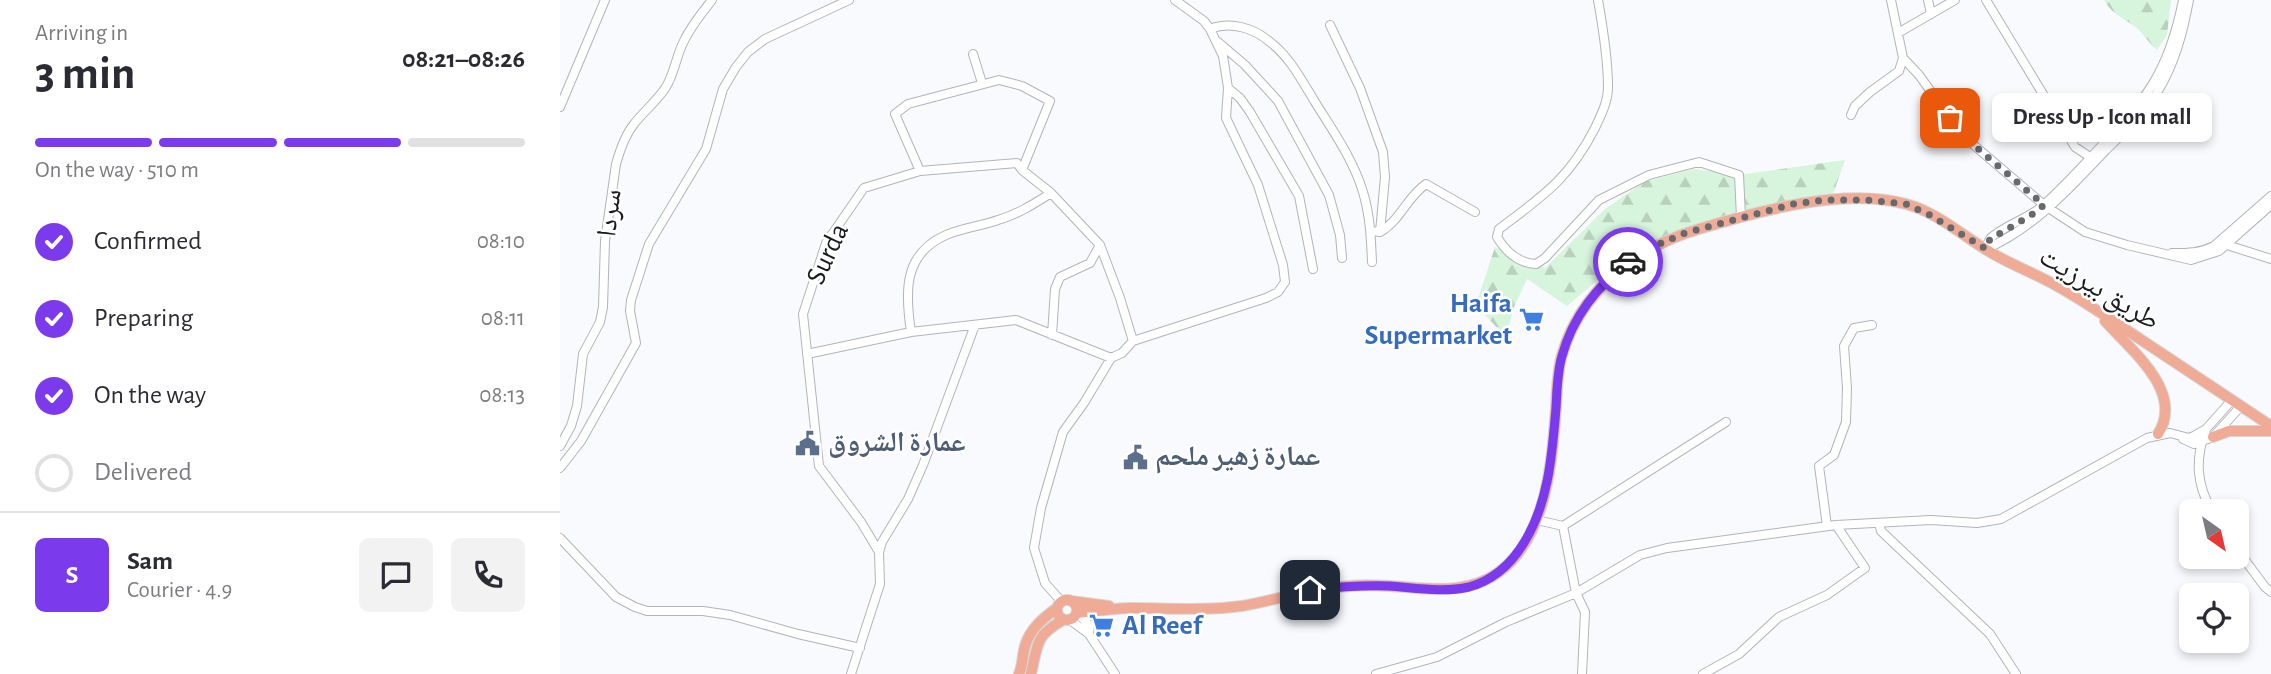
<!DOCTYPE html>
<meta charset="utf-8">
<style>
body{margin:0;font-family:"Alegreya Sans","Noto Naskh Arabic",sans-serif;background:#f2f2f3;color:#2b2b33;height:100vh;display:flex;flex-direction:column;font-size:26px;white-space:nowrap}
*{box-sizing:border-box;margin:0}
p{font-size:23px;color:#7c7c81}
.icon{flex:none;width:38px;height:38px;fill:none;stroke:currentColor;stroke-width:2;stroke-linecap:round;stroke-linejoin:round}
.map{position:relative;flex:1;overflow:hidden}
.panel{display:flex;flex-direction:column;background:#fff;width:560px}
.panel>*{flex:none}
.needle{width:46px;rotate:146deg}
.buttons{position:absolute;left:1619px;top:499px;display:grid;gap:14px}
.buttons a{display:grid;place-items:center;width:70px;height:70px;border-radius:10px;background:#fff;box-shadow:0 4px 10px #0003;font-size:35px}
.pin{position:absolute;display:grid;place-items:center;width:60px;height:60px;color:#fff;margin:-30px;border-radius:14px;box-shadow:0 4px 10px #0006}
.courier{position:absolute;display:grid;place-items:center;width:70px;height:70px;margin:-35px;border:5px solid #7c3aed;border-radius:50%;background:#fff;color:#222;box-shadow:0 2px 9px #0007}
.bubble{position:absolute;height:49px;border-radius:10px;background:#fff;box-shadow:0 4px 10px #0003;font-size:23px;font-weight:700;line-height:49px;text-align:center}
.overview em{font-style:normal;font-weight:700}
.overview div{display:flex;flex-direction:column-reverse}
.overview{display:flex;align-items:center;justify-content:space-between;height:119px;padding:0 35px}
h1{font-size:46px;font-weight:700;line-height:52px}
.bar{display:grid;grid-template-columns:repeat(4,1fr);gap:10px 7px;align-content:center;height:84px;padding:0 35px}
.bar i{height:9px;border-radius:5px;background:#e1e1e2}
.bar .selected{background:#7c3aed}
.bar p{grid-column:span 4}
.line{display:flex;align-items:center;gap:18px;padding:0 35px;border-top:2px solid #e1e1e2}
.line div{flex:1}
.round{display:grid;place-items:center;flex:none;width:74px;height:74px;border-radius:10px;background:#f2f2f3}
ol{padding:0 35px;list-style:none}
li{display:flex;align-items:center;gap:21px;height:77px}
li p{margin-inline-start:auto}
li .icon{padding:7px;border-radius:50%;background:#7c3aed;color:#fff;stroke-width:4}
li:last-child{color:#7c7c81}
li i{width:38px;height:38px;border:4px solid #e1e1e2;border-radius:50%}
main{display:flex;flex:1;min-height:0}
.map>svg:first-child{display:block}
.forest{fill:url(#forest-firs)}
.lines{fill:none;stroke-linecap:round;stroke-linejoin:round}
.minor-casing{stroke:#b1b4ba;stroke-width:10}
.major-casing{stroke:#d6d6d6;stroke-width:12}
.minor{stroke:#fff;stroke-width:8}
.major{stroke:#efab95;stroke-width:10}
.done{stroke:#68696c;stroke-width:7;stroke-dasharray:0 12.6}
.route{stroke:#7c3aed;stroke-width:9}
.labels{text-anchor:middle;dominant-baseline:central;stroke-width:5;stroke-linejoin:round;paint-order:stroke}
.street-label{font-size:28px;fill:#1a1b1e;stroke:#fff}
.shop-label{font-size:28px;font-weight:bold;fill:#366cbe;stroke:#fff;text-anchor:end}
.service-label{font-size:28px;font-weight:bold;fill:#4e5e75;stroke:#fff;text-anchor:start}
</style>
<main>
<section class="panel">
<div class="overview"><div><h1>3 min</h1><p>Arriving in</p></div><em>08:21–08:26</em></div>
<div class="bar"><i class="selected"></i><i class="selected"></i><i class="selected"></i><i></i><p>On the way · 510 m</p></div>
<ol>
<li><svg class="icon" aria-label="check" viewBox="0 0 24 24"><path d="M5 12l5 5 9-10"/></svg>Confirmed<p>08:10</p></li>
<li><svg class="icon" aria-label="check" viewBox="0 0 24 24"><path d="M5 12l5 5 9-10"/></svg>Preparing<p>08:11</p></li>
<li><svg class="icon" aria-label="check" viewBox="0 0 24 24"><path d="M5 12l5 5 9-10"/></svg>On the way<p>08:13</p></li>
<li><i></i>Delivered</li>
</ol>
<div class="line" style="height:126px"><b class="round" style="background:#7c3aed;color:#fff">S</b><div><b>Sam</b><p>Courier · 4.9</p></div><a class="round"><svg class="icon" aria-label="chat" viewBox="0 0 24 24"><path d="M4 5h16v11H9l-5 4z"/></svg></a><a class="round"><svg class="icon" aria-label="phone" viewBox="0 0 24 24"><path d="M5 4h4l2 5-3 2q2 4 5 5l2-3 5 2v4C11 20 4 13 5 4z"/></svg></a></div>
</section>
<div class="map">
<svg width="1711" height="674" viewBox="0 0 1711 674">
<defs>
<pattern id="forest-firs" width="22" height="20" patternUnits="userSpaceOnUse" patternTransform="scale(1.75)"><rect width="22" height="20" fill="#d7f4dc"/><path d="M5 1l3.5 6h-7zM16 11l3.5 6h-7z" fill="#b8d1bc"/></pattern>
</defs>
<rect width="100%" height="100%" fill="#f8fafe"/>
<path class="forest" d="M1544 0H1611L1607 35 1597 50C1589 43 1585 36 1578 29 1566 19 1551 14 1544 0Z
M1285 160 1271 200 1112 232 1060 261 1007 306 967 279 954 307 946 337 924 314 915 308 935 247 985 268 1045 209 1084 182 1134 169 1179 175Z"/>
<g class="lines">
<defs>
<path id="minor" d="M1038 0C1043 28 1048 58 1048 87 1048 102 1041 115 1035 128 1009 179 983 196 939 229L937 237C946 252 958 263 976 264L985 258 1039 200 1089 175 1139 162 1179 175 1181 217
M1368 0 1371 14
M1426 0 1515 147 1533 159
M770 25 800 88 823 152 825 177 820 232 811 231
M650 29C671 21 694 28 710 42 730 57 742 81 755 102 773 131 793 159 803 192 810 215 811 238 812 262
M1338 33 1395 0
M658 42 685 65 718 101 769 195 780 235 782 258
M413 54 422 83
M1343 58 1359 75 1390 118 1409 141 1484 205 1525 232 1567 245 1631 260 1659 251 1711 205
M668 88 680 98 690 112 739 196 753 269
M0 107 45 0
M1291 115 1295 106 1310 92 1339 71 1343 58 1331 0
M360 171 335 114 348 104 439 80 462 86 490 101 462 170
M820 232C840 221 847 197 866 184L915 212
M1667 245 1711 259
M1426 249C1475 227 1509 189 1545 151 1564 132 1584 114 1598 91 1615 63 1623 32 1629 0
M1426 249C1427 246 1428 242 1430 239 1438 229 1468 218 1480 208 1499 192 1516 173 1533 155 1585 100 1608 76 1623 0
M1612 253C1628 253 1640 253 1654 246L1711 196
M351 332C345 292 343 254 386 235 403 228 421 226 438 220 458 214 474 204 491 193
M492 335 495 289 500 277 530 263 540 245
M247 354 351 332 456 320 551 358
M1646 429C1635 459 1636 484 1652 511
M1623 439 1634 444 1653 437 1681 406
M0 446 11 426 17 406 23 354 40 322 43 307 45 241 56 164C60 150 65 135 74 124 84 111 97 101 106 87 115 72 116 56 124 41 131 26 142 13 152 0
M0 468 21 441 76 343 70 311 71 300 89 244 146 149 163 89 176 67 188 52 205 39 289 0
M977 520 1003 526 1016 593 1025 612 1022 674
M1319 523 1321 531 1430 634 1456 674
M1003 526 1166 422
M1267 526 1259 466 1274 455 1286 422 1287 388 1284 346 1294 328 1312 325
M0 538 56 597 75 607 87 611H143L170 615 238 634 300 648
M1676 548 1705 587 1711 592
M319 552 322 542 348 499 363 465 415 325
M501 601 485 583 474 548 481 508 503 432 524 403 551 358 562 353 573 341 706 298 718 292 725 282 723 265 698 185 666 118 668 88 663 56 650 29 644 21 615 0
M517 613 530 626 529 634
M510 620 529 634 555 674
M291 674 320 584 319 552 301 522 259 466 243 314 257 271 266 243 304 188 360 171 457 163 462 170 491 193 540 245 560 298 573 341
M816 674 877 657 946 622 1016 593 1080 555 1107 548 1276 525 1371 520 1417 523 1441 519 1587 438 1610 433 1629 438 1634 436 1646 429 1672 400
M1143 674 1179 654 1219 617 1267 595 1305 568 1276 525"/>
<path id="major" d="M1545 321C1571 350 1625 392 1598 434
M1653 437 1669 431H1711
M497 610a10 10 0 1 1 20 0a10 10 0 1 1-20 0Z
M511 601 549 606
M517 613C535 612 552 608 570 608 607 608 645 611 682 606 714 601 745 589 778 587 795 585 813 585 830 586 867 588 907 596 939 572 987 537 992 461 996 407 997 390 997 372 1002 355 1021 290 1077 247 1139 229 1198 211 1285 187 1346 204 1380 213 1407 240 1437 256 1457 267 1478 275 1497 286 1526 302 1553 321 1580 339 1623 368 1667 397 1711 426
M459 674C463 665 462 656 465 646 470 629 483 618 497 608
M471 674C478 644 475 636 503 620"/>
</defs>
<use href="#minor" class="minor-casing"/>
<use href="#major" class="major-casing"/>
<use href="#minor" class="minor"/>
<use href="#major" class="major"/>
</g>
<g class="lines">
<path class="done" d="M1068 262 1097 245 1125 233 1234 204 1265 200H1306L1346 204 1368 214 1426 249 1430 239 1470 216 1484 205 1409 141 1390 118"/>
<path class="route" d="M750 590C777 587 803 585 829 586 856 588 883 593 909 587 934 580 952 563 965 541 989 501 992 454 996 408 997 391 997 373 1002 356 1013 316 1037 287 1068 262"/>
</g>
<defs>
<symbol id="supermarket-bare" viewBox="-9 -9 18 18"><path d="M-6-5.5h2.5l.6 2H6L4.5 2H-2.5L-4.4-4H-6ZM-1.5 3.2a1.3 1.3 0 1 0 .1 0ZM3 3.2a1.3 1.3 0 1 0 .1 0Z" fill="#3f7fe0" stroke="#fff" stroke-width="2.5" paint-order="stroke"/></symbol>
<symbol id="civic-bare" viewBox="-9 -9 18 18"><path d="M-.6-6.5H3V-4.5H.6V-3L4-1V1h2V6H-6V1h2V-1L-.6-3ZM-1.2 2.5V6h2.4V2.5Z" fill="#5c6f8a" stroke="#fff" stroke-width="2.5" paint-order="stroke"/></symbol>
</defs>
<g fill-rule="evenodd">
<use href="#supermarket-bare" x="954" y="302" width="35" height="35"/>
<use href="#civic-bare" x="230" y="426" width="35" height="35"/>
<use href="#civic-bare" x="558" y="440" width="35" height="35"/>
<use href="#supermarket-bare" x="524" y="608" width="35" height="35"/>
</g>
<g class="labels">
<g class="street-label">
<text transform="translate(50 213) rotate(-83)">سردا</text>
<text transform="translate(268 254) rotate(-65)">Surda</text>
<text transform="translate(1539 289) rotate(31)">طريق بيرزيت</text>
</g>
<g class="shop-label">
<text x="952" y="304">Haifa<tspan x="952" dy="32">Supermarket</tspan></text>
<text x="562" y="626" text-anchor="start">Al Reef</text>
</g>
<g class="service-label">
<text x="268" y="443">عمارة الشروق</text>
<text x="595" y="457">عمارة زهير ملحم</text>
</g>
</g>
</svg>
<div class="buttons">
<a><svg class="needle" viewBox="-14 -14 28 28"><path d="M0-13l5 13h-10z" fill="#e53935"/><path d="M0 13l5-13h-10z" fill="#7c7c81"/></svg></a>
<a><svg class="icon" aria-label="locate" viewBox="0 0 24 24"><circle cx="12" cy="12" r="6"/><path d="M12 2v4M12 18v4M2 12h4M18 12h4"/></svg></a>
</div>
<div class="pin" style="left:1390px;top:118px;background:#ea580c"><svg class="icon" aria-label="bag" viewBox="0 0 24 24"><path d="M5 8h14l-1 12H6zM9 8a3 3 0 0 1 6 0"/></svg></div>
<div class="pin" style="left:750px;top:590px;background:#1f2937"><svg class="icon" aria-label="home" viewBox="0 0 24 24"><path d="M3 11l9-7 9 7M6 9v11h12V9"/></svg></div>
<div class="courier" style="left:1068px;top:262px"><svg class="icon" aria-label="car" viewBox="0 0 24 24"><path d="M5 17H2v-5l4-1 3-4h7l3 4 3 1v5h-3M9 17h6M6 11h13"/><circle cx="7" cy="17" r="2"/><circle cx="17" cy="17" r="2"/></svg></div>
<div class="bubble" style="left:1432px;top:93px;width:220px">Dress Up - Icon mall</div>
</div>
</main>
